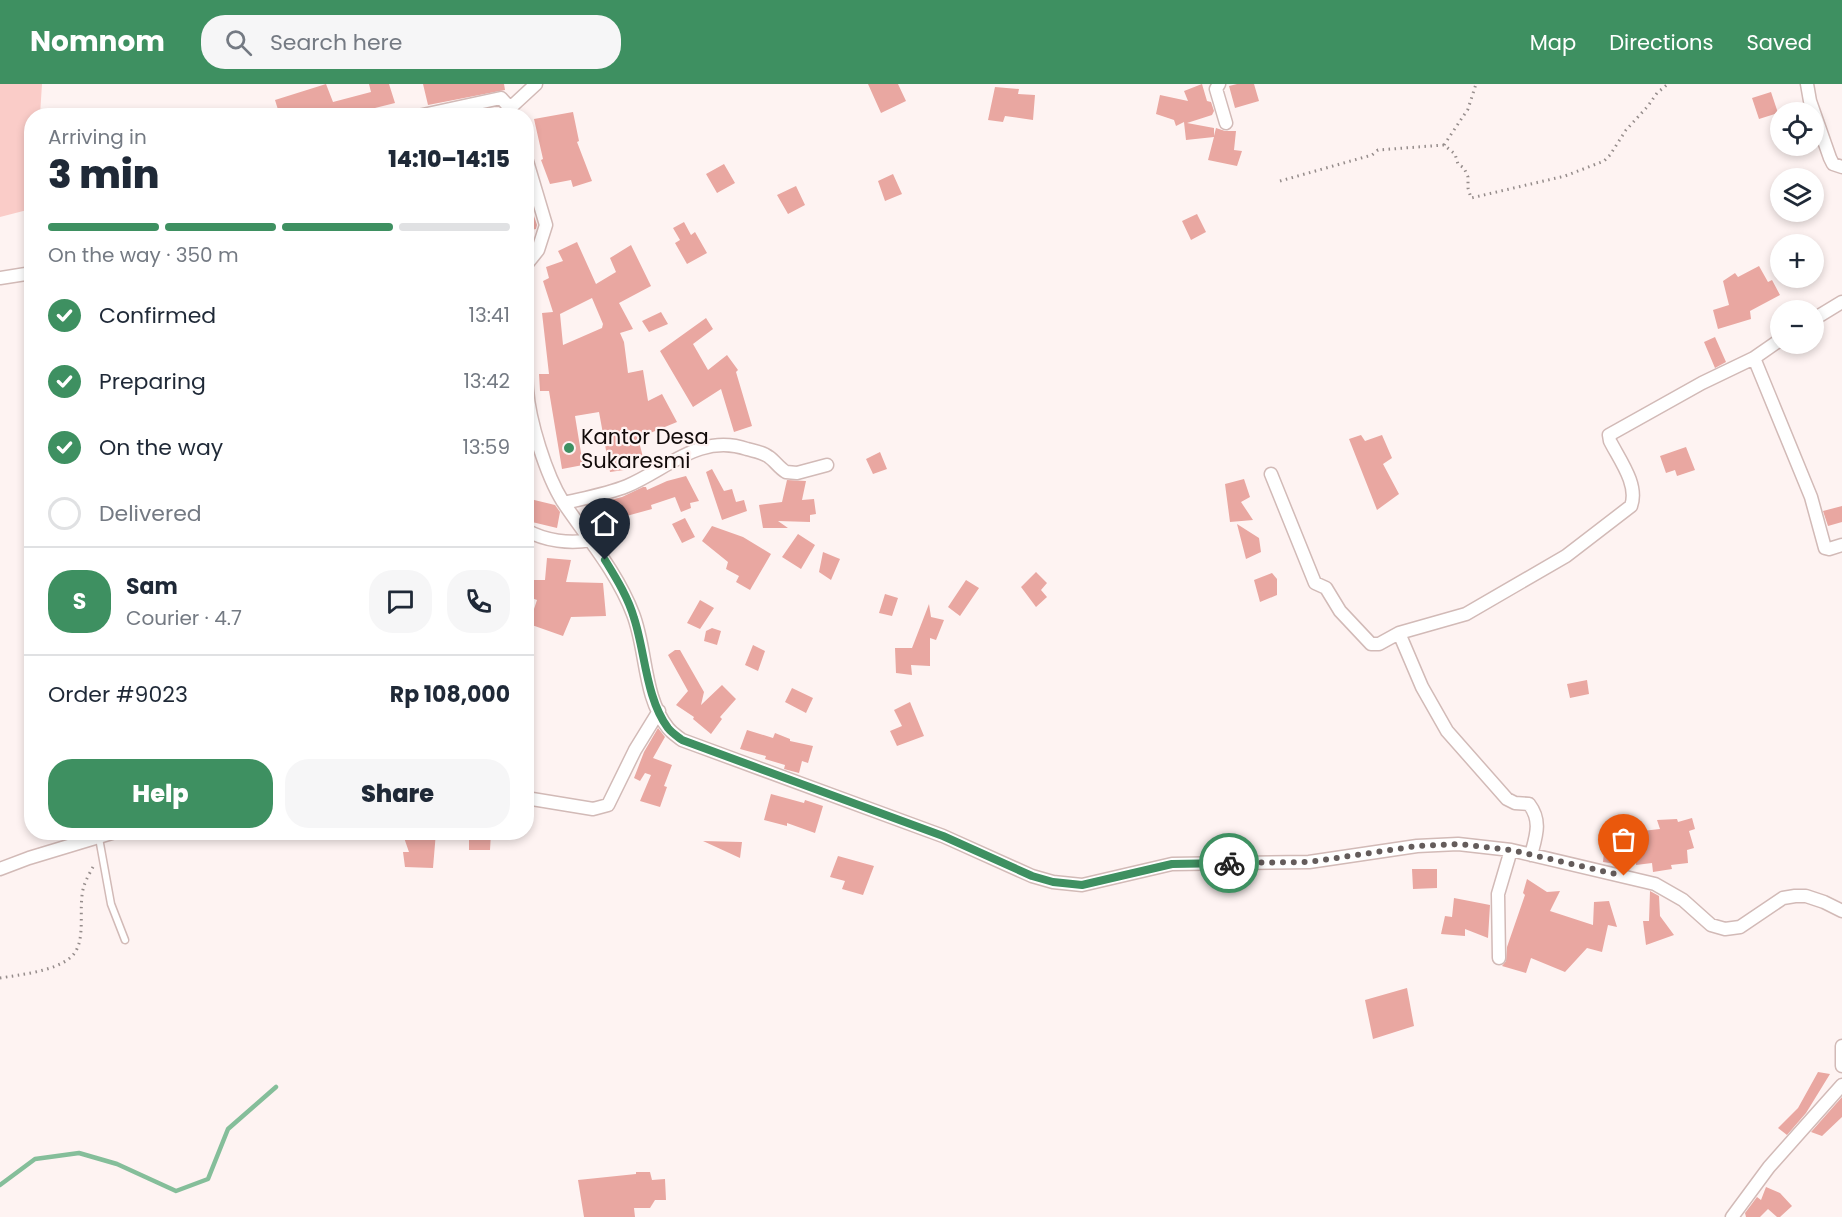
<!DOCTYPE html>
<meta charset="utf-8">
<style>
body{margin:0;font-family:Poppins,sans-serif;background:#f6f6f7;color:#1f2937;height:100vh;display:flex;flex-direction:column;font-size:22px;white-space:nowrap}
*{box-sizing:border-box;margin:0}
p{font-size:20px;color:#747a83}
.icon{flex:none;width:33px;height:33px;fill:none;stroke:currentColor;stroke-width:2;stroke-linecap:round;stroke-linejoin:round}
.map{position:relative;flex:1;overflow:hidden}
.details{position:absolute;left:24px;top:24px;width:510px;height:732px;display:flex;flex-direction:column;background:#fff;border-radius:24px;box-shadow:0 3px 9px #0003}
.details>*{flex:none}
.buttons{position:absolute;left:1770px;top:18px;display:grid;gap:12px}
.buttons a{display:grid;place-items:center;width:54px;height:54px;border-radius:50%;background:#fff;box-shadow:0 3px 9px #0003;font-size:30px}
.pin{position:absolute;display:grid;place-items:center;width:51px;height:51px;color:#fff;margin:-62px -26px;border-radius:50% 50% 50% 0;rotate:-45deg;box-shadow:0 0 6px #0007}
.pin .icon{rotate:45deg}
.courier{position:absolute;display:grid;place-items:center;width:60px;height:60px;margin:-30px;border:4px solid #3e9061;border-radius:50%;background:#fff;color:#222;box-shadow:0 2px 8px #0007}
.head em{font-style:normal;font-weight:800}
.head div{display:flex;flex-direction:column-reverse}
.head{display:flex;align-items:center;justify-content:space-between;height:102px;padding:0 24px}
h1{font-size:39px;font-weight:800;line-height:45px}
.bar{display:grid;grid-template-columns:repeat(4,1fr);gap:9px 6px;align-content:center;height:72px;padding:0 24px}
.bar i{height:8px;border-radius:4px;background:#e0e1e3}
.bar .current{background:#3e9061}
.bar p{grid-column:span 4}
.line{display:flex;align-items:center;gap:15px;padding:0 24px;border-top:2px solid #e0e1e3}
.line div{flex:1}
.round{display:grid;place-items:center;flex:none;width:63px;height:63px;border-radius:24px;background:#f6f6f7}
ol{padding:0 24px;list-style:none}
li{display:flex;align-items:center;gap:18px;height:66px}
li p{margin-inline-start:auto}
li .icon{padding:6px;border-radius:50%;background:#3e9061;color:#fff;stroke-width:4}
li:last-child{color:#747a83}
li i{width:33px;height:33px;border:3px solid #e0e1e3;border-radius:50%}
.primary-button{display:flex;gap:12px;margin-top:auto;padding:12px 24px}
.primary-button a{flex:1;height:69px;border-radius:24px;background:#3e9061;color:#fff;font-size:24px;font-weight:800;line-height:69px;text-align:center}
.primary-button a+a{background:#f6f6f7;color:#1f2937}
header{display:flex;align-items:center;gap:36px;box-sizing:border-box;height:84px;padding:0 30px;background:#3e9061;color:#fff}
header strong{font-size:28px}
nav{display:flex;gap:33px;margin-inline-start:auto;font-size:21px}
.search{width:420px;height:54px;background:#f6f6f7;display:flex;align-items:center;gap:15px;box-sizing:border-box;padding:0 21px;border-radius:24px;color:#747a83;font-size:22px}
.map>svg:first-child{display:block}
.green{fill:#faccc8}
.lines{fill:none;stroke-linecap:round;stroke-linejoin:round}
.stream{stroke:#85be9a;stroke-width:4.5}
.building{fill:#e9a7a1;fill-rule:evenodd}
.service-casing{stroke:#d2bab7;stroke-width:9}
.minor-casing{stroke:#d2bab7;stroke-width:15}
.path{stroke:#958c8b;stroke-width:3;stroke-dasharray:1.5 4.5;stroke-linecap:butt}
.service{stroke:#fff;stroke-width:6}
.minor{stroke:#fff;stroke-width:12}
.done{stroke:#645c5b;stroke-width:6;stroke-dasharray:0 10.8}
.route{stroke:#3e9061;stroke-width:8}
.poi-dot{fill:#3e9061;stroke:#fef3f2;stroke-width:2}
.labels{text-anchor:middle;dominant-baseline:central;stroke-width:4.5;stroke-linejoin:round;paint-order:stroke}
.poi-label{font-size:21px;fill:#110a09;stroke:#fef3f2;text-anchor:start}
</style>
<header>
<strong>Nomnom</strong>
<div class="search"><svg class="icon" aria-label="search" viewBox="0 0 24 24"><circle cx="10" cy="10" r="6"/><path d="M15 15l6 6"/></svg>Search here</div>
<nav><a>Map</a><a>Directions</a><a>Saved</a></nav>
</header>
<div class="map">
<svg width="1842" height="1133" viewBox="0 0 1842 1133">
<rect width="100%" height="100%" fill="#fef3f2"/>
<path class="green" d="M0 0H42L40 31 32 32 31 125 0 133Z"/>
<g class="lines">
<path class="stream" d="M0 1101 35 1075 79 1069 117 1080 176 1107 208 1095 228 1045 276 1003"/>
</g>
<path class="building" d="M326 0 333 18 371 8 369 0H389L395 19 371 25 372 29 360 32H280L275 16Z
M423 0H504L505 6 428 21Z
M868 0H898L906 17 881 29Z
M1202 0 1207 17 1211 18 1214 27 1212 31 1187 39 1214 44V52L1216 44 1225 47H1236L1234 66 1242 67 1237 82 1208 76 1214 53 1186 56 1184 38 1176 42 1174 36 1156 30 1160 11 1188 17 1184 7Z
M1237 0H1254L1259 17 1235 24 1229 2Z
M995 3 1019 5 1018 10 1035 11 1033 36 1005 32 1003 38 988 36Z
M1771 8 1778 29 1759 35 1752 14Z
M573 28 579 57 577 58 592 97 573 103 571 96 550 100 541 76 543 75 534 35Z
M724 80 735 99 717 109 706 90Z
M893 90 902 110 885 117 878 97Z
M796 102 805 121 788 130 777 111Z
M526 108 537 141 536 145 526 147Z
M1197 130 1206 148 1191 156 1182 137Z
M684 138 691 151 695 148 707 169 687 180 675 159 680 156 673 144Z
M577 158 596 200 616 188 610 174 631 161 651 202 619 219 633 245 620 249 624 258 628 289 643 286 648 317 662 310 677 338 638 354 643 373 622 375 624 386 610 388 599 328 575 332 583 381 562 385 549 307H540L539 290H549L542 229 553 228 543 197 549 194 546 183 563 177 558 167ZM592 214 603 240 602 244 563 261 560 230Z
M1759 182 1768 198 1772 196 1780 211 1750 227 1751 235 1718 245 1713 226 1729 221 1723 197 1735 189 1738 193Z
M661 228 668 240 649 248 642 237Z
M706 234 713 245 693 260 708 286 727 271 738 286 736 288 752 342 734 348 721 305 693 323 660 267Z
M1715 253 1726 278 1715 284 1704 258Z
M1361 351 1365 357 1382 351 1392 374 1383 380 1399 410 1377 426 1349 355Z
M1686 363 1695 386 1677 392 1675 386 1666 389 1660 372Z
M880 368 887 385 873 390 866 375Z
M712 385 724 407 732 405 736 418 744 416 747 427 722 436 706 388Z
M686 392 699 417 690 419 691 424 681 428 675 413 651 421 652 425 601 439 596 420 622 413 643 403H646L647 406 667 397Z
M1244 395 1250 413 1241 418 1253 436 1230 438 1225 400Z
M787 396 806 397 802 416 814 415 816 430 810 431V438L778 437 788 444H763L759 421 782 418Z
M526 414 555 421 560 428 557 444 532 438 533 431 526 429Z
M1842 422V438L1828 442 1823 427Z
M685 434 695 453 682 459 672 440Z
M1237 440 1259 454 1261 468 1246 475Z
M712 442 743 453 771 470 750 506 736 498 739 492 726 485 728 478 702 457Z
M798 450 815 461 801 485 782 473Z
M823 468 840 475 831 496 819 488Z
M547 474 571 476 566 498 603 499 606 532 571 533 563 552 529 540 537 516 526 512V496H545Z
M1036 488 1047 499 1041 506 1047 513 1036 523 1021 503Z
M1272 489 1277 495V511L1260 518 1254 496Z
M966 496 979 504 960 532 948 523Z
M885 510 898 514 892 532 879 529Z
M700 516 714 524 700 545 687 539Z
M929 520 931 533 944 536 936 556 930 554V582L911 581 912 591 896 589 895 564H912Z
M712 544 721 547 717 561 704 557 706 547Z
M753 561 765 567 758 587 745 581Z
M675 566H680L704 608 701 621 722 601 736 615 720 633 722 635 711 650 693 635 694 633 676 621 688 607 668 571Z
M1587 596 1589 610 1570 614 1567 600Z
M792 604 813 614 806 629 785 618Z
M910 618 924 652 897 662 890 647 902 642 894 626Z
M658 644 665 653 653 674 672 681 664 702 667 703 660 723 640 717 651 691 645 689 640 697 634 694 644 668Z
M747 646 773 654 775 649 790 655V657L813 662 808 679 802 677 799 689 784 685 785 681 765 675 766 672 740 665Z
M771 710 804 719 805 716 823 722 815 749 787 739V742L764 736Z
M1692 734 1695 745 1689 747 1694 764 1687 766 1688 779 1671 781 1672 785 1653 788 1652 779 1636 781 1633 748 1660 745 1657 736 1677 735 1678 738Z
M402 748H436L433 784 405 783 403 768H409Z
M469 748H491L490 766H469Z
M703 757 742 758 740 774Z
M1605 759 1619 761 1616 780 1603 778Z
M838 772 874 782 863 811 842 805 845 797 830 793Z
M1412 785H1437V804L1413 805Z
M1527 795 1547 808 1560 807 1550 827 1593 841 1594 818 1609 817 1617 843 1608 841 1602 868 1587 864 1565 888 1531 874 1526 889 1502 882 1506 877 1507 863 1525 811 1523 809Z
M1650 807 1659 812 1660 832 1674 851 1646 861 1643 837H1649Z
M1454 814 1490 821 1488 854 1465 845V852L1441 850 1445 832 1452 833Z
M1407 904 1414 942 1373 955 1365 916Z
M1818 988 1830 990 1806 1029 1787 1051 1778 1044 1798 1024Z
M1842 1013V1033L1822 1052 1811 1048Z
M636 1088H650L652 1096 665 1095 666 1116H655L650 1124H634L635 1133H584L578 1096 636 1090Z
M1766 1103 1780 1109 1792 1122 1780 1133H1777L1768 1125 1760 1133H1746L1745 1129 1757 1113 1761 1116Z"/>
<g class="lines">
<defs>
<path id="service" d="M99 754 111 820 125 856"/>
<path id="minor" d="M1219 0 1216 5 1226 39
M1807 0 1810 17 1830 74 1833 80 1842 83
M510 24 536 0
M418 32 501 14 510 24 512 32
M526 74 546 141 538 166 526 181
M0 194 32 189
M1814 235 1842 218
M526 272C527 283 526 294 527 305 529 336 546 391 563 418 588 455 617 488 633 530 647 566 643 613 668 644 672 649 677 652 682 656L943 752 1032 792 1053 798 1082 801 1172 780 1309 778 1417 762 1458 760 1511 766 1655 800 1683 816 1711 841 1725 845 1740 843 1783 814 1795 812H1806L1824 818 1842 827
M1754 274 1780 256
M1271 390 1315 499 1326 504 1340 527 1371 560H1379L1399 549
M564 419C585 414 607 410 627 402 667 385 700 349 747 365 754 367 763 368 769 373 775 377 779 384 786 388L797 389 827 381
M526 446C545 457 570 460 591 456
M526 714 593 725 608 721 635 666 659 627
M1531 771C1536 752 1542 737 1529 720L1515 719 1507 715 1447 647 1422 603 1399 549 1466 530 1566 472 1631 422C1639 401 1619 375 1610 357L1609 351 1702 299 1754 274 1811 413 1825 464 1829 465 1842 461
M0 785 29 774 115 748
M1499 874 1498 810 1511 766
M1842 962V982
M1732 1133 1769 1083 1842 1001"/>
</defs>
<use href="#service" class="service-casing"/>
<use href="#minor" class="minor-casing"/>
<path class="path" d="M1444 61 1468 25 1476 0
M1280 97 1372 71 1378 66 1444 61 1455 70 1458 80 1464 84 1468 93V104L1471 114 1565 92 1604 77 1610 71 1626 46 1648 22 1657 9 1668 0
M0 894C19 891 56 887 71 873 88 858 77 823 84 802 86 795 91 787 94 781"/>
<use href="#service" class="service"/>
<use href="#minor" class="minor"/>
</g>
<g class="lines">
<path class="done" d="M1229 779 1309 778 1417 762 1458 760 1511 766 1624 792"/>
<path class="route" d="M605 476C616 494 628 513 634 534 645 567 646 615 668 644 672 649 677 652 682 656L943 752 1032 792 1053 798 1082 801 1172 780 1229 779"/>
</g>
<circle class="poi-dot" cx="569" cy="364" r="6"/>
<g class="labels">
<g class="poi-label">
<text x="581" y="352">Kantor Desa<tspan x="581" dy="24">Sukaresmi</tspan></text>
</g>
</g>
</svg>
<div class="buttons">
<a><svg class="icon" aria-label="locate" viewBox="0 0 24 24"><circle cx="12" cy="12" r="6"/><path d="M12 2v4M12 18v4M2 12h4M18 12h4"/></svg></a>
<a><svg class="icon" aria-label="layers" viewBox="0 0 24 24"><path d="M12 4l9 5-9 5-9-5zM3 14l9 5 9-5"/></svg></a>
<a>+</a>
<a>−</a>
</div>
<div class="pin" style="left:1624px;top:792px;background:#ea580c"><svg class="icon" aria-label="bag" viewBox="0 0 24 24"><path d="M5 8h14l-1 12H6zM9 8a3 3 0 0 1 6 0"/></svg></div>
<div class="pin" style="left:605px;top:476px;background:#1f2937"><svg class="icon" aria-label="home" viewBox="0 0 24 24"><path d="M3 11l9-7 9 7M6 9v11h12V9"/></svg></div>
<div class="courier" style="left:1229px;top:779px"><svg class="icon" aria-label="bike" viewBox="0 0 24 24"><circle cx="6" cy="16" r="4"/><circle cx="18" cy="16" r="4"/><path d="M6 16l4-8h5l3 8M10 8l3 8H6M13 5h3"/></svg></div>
<section class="details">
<div class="head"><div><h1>3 min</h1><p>Arriving in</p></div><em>14:10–14:15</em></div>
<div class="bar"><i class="current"></i><i class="current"></i><i class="current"></i><i></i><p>On the way · 350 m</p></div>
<ol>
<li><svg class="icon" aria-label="check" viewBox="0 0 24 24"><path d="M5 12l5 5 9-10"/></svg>Confirmed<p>13:41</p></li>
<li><svg class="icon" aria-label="check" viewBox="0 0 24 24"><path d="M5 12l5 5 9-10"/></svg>Preparing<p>13:42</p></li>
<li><svg class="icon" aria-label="check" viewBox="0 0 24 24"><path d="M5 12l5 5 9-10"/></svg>On the way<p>13:59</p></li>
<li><i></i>Delivered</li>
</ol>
<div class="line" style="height:108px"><b class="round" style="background:#3e9061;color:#fff">S</b><div><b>Sam</b><p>Courier · 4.7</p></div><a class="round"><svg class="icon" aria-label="chat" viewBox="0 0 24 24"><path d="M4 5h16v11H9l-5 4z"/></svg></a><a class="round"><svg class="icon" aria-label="phone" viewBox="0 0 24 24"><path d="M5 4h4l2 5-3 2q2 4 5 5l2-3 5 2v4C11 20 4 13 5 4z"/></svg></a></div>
<div class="line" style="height:78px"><div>Order #9023</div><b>Rp 108,000</b></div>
<div class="primary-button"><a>Help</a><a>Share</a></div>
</section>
</div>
